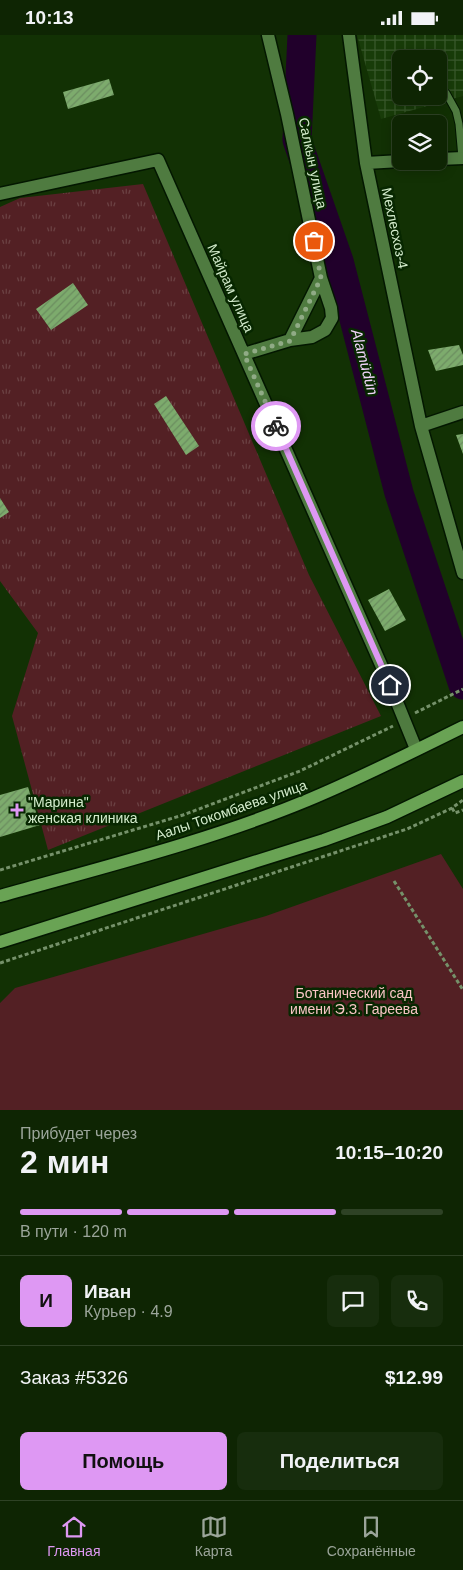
<!DOCTYPE html>
<html lang="ru">
<meta charset="utf-8">
<style>
body{margin:0;font-family:Helvetica,sans-serif;background:#172d0d;color:#f1f3f6;height:100vh;display:flex;flex-direction:column;font-size:19px;white-space:nowrap}
*{box-sizing:border-box;margin:0}
p{font-size:16px;color:#9ba59a}
.icon{flex:none;width:28px;height:28px;fill:none;stroke:currentColor;stroke-width:2;stroke-linecap:round;stroke-linejoin:round}
.map{position:relative;height:1075px;overflow:hidden}
.sheet{display:flex;flex-direction:column;background:#0e2503;flex:1}
.sheet>*{flex:none}
.controls{position:absolute;left:392px;top:15px;display:grid;gap:10px}
.controls a{display:grid;place-items:center;width:55px;height:55px;border-radius:8px;background:#0e2503;box-shadow:0 2px 12px #0003,0 0 0 1px #2e4225;font-size:25px}
.pin{position:absolute;display:grid;place-items:center;width:42px;height:42px;color:#fff;margin:-21px;border:2px solid #fff;border-radius:50%;box-shadow:0 1px 5px #0007}
.courier{position:absolute;display:grid;place-items:center;width:50px;height:50px;margin:-25px;border:4px solid #de98f3;border-radius:50%;background:#fff;color:#222;box-shadow:0 1px 6px #0007}
.headline em{font-style:normal;font-weight:800}
.headline div{display:flex;flex-direction:column-reverse}
.headline{display:flex;align-items:center;justify-content:space-between;height:85px;padding:0 20px}
h1{font-size:32px;font-weight:800;line-height:38px}
.bar{display:grid;grid-template-columns:repeat(4,1fr);gap:8px 5px;align-content:center;height:60px;padding:0 20px}
.bar i{height:6px;border-radius:4px;background:#2e4225}
.bar .selected{background:#de98f3}
.bar p{grid-column:span 4}
.line{display:flex;align-items:center;gap:12px;padding:0 20px;border-top:1px solid #2e4225}
.line div{flex:1}
.round{display:grid;place-items:center;flex:none;width:52px;height:52px;border-radius:8px;background:#172d0d}
.button{display:flex;gap:10px;margin-top:auto;padding:10px 20px}
.button a{flex:1;height:58px;border-radius:8px;background:#de98f3;color:#111;font-size:20px;font-weight:800;line-height:58px;text-align:center}
.button a+a{background:#172d0d;color:#f1f3f6}
.status{display:flex;justify-content:space-between;align-items:center;height:35px;padding:0 25px;background:#0e2503;direction:ltr}
.status svg{height:14px;fill:currentColor}
.dock{display:flex;justify-content:space-around;align-items:center;height:70px;border-top:1px solid #2e4225;background:#0e2503;font-size:14px;color:#9ba59a}
.dock a{display:grid;justify-items:center;gap:2px}
.dock .selected{color:#de98f3}
.map>svg:first-child{display:block}
.industrial{fill:url(#industrial-grid);fill-rule:evenodd}
.grass{fill:url(#grass-tufts)}
.garden{fill:#532024}
.lines{fill:none;stroke-linecap:round;stroke-linejoin:round}
.river{stroke:#21002b;stroke-width:29}
.building{fill:url(#building-hatch)}
.lane-casing{stroke:#031700;stroke-width:9}
.street-casing{stroke:#031700;stroke-width:15}
.primary-casing{stroke:#031700;stroke-width:15}
.path{stroke:#75916a;stroke-width:3;stroke-dasharray:4 2.5;stroke-linecap:butt}
.lane{stroke:#4f7b40;stroke-width:7}
.street{stroke:#4f7b40;stroke-width:12}
.primary{stroke:#69a354;stroke-width:12}
.done{stroke:#90ab86;stroke-width:5;stroke-dasharray:0 9}
.route{stroke:#de98f3;stroke-width:6}
.poi-dot{fill:#de98f3;stroke:#072700;stroke-width:2}
.labels{text-anchor:middle;dominant-baseline:central;stroke-width:5;stroke-linejoin:round;paint-order:stroke}
.street-label{font-size:14px;fill:#d4eccc;stroke:#072700}
.poi-label{font-size:14px;fill:#d4eccc;stroke:#072700;text-anchor:start}
.park-label{font-size:14px;fill:#f9c5c5;stroke:#072700}
.water-label{font-size:15px;font-style:italic;fill:#f0d4f9;stroke:#072700}
</style>
<div class="status"><b>10:13</b><svg viewBox="0 0 49 12"><path d="M0 12V9h3v3zM5 12V6h3v6zM10 12V3h3v9zM15 12V0h3v12zM26 1h20v11H26zM47 4h2v5h-2z"/></svg></div>
<div class="map">
<svg width="463" height="1075" viewBox="0 0 463 1075">
<defs>
<pattern id="industrial-grid" width="8" height="8" patternUnits="userSpaceOnUse" patternTransform="scale(1.25)"><rect width="8" height="8" fill="#183c09"/><path d="M0 4h8M4 0v8" fill="none" stroke="#39582c"/></pattern>
<pattern id="grass-tufts" width="24" height="20" patternUnits="userSpaceOnUse" patternTransform="scale(1.25)"><rect width="24" height="20" fill="#532024"/><path d="M3 7l-1-3M5 7V3M7 7l1-3M15 17l-1-3M17 17v-4M19 17l1-3" fill="none" stroke="#6b4143"/></pattern>
<pattern id="building-hatch" width="6" height="6" patternUnits="userSpaceOnUse" patternTransform="scale(1.25)"><rect width="6" height="6" fill="#7dab6d"/><path d="M-1 1l2-2M0 6l6-6M5 7l2-2" fill="none" stroke="#6b8d5f"/></pattern>
</defs>
<rect width="100%" height="100%" fill="#123104"/>
<path class="industrial" d="M357 0H463V61L381 84ZM401 24H439V61H401Z"/>
<path class="grass" d="M143 149 309 540 381 681 48 815 12 681 38 598 0 546V172L20 163Z"/>
<path class="garden" d="M441 819 463 854V1075H0V968L15 953 266 881Z"/>
<g class="lines">
<path class="river" d="M302 0 297 105 339 226 399 458 463 650"/>
</g>
<path class="building" d="M109 44 114 60 68 74 63 57Z
M73 248 88 270 51 295 36 274Z
M459 310 463 320V330L436 336 428 315Z
M166 361 199 411 186 420 154 369Z
M463 399V419L456 400Z
M0 463 9 477 0 483Z
M389 554 406 585 385 596 368 565Z
M28 752 40 790 0 802V760Z"/>
<g class="lines">
<defs>
<path id="lane" d="M446 58 456 76 459 89 462 123"/>
<path id="street" d="M349 0 366 128 421 391 463 538
M439 124 463 123
M366 128 401 126
M0 159 158 125 390 650 416 714
M290 305 321 243
M244 319 290 305 312 302 325 295 332 283 331 273 321 243 287 79 268 0
M421 391 463 377"/>
<path id="primary" d="M0 861C103 832 209 806 308 765 361 743 412 717 463 692
M0 907 324 805 387 782 463 746"/>
</defs>
<use href="#lane" class="lane-casing"/>
<use href="#street" class="street-casing"/>
<use href="#primary" class="primary-casing"/>
<path class="path" d="M415 678 463 654
M452 773 455 778 463 775
M0 835 183 780 300 736 393 691
M394 846 463 955
M0 928 407 794 452 773 463 765"/>
<use href="#lane" class="lane"/>
<use href="#street" class="street"/>
<use href="#primary" class="primary"/>
</g>
<g class="lines">
<path class="done" d="M276 391 244 319 290 306 321 243 314 206"/>
<path class="route" d="M276 391 390 650"/>
</g>
<path class="poi-dot" d="M14.5 767.5h5v5h5v5h-5v5h-5v-5h-5v-5h5z"/>
<g class="labels">
<g class="street-label">
<text transform="translate(313 128) rotate(78)">Салкын улица</text>
<text transform="translate(395 193) rotate(78)">Мехлесхоз-4</text>
<text transform="translate(231 253) rotate(66)">Майрам улица</text>
<text transform="translate(231 775) rotate(-19)">Аалы Токомбаева улица</text>
</g>
<g class="poi-label">
<text x="28" y="767">"Марина"<tspan x="28" dy="16">женская клиника</tspan></text>
</g>
<g class="park-label">
<text x="354" y="958">Ботанический сад<tspan x="354" dy="16">имени Э.З. Гареева</tspan></text>
</g>
<g class="water-label">
<text transform="translate(365 327) rotate(75)">Alamüdün</text>
</g>
</g>
</svg>
<div class="controls">
<a><svg class="icon" aria-label="locate" viewBox="0 0 24 24"><circle cx="12" cy="12" r="6"/><path d="M12 2v4M12 18v4M2 12h4M18 12h4"/></svg></a>
<a><svg class="icon" aria-label="layers" viewBox="0 0 24 24"><path d="M12 4l9 5-9 5-9-5zM3 14l9 5 9-5"/></svg></a>
</div>
<div class="pin" style="left:314px;top:206px;background:#ea580c"><svg class="icon" aria-label="bag" viewBox="0 0 24 24"><path d="M5 8h14l-1 12H6zM9 8a3 3 0 0 1 6 0"/></svg></div>
<div class="pin" style="left:390px;top:650px;background:#1f2937"><svg class="icon" aria-label="home" viewBox="0 0 24 24"><path d="M3 11l9-7 9 7M6 9v11h12V9"/></svg></div>
<div class="courier" style="left:276px;top:391px"><svg class="icon" aria-label="bike" viewBox="0 0 24 24"><circle cx="6" cy="16" r="4"/><circle cx="18" cy="16" r="4"/><path d="M6 16l4-8h5l3 8M10 8l3 8H6M13 5h3"/></svg></div>
</div>
<section class="sheet">
<div class="headline"><div><h1>2 мин</h1><p>Прибудет через</p></div><em>10:15–10:20</em></div>
<div class="bar"><i class="selected"></i><i class="selected"></i><i class="selected"></i><i></i><p>В пути · 120 m</p></div>
<div class="line" style="height:90px"><b class="round" style="background:#de98f3;color:#111">И</b><div><b>Иван</b><p>Курьер · 4.9</p></div><a class="round"><svg class="icon" aria-label="chat" viewBox="0 0 24 24"><path d="M4 5h16v11H9l-5 4z"/></svg></a><a class="round"><svg class="icon" aria-label="phone" viewBox="0 0 24 24"><path d="M5 4h4l2 5-3 2q2 4 5 5l2-3 5 2v4C11 20 4 13 5 4z"/></svg></a></div>
<div class="line" style="height:65px"><div>Заказ #5326</div><b>$12.99</b></div>
<div class="button"><a>Помощь</a><a>Поделиться</a></div>
</section>
<nav class="dock">
<a class="selected"><svg class="icon" aria-label="home" viewBox="0 0 24 24"><path d="M3 11l9-7 9 7M6 9v11h12V9"/></svg>Главная</a>
<a><svg class="icon" aria-label="map" viewBox="0 0 24 24"><path d="M3 6l6-2 6 2 6-2v14l-6 2-6-2-6 2zM9 4v14M15 6v14"/></svg>Карта</a>
<a><svg class="icon" aria-label="saved" viewBox="0 0 24 24"><path d="M7 4h10v16l-5-4-5 4z"/></svg>Сохранённые</a>
</nav>
